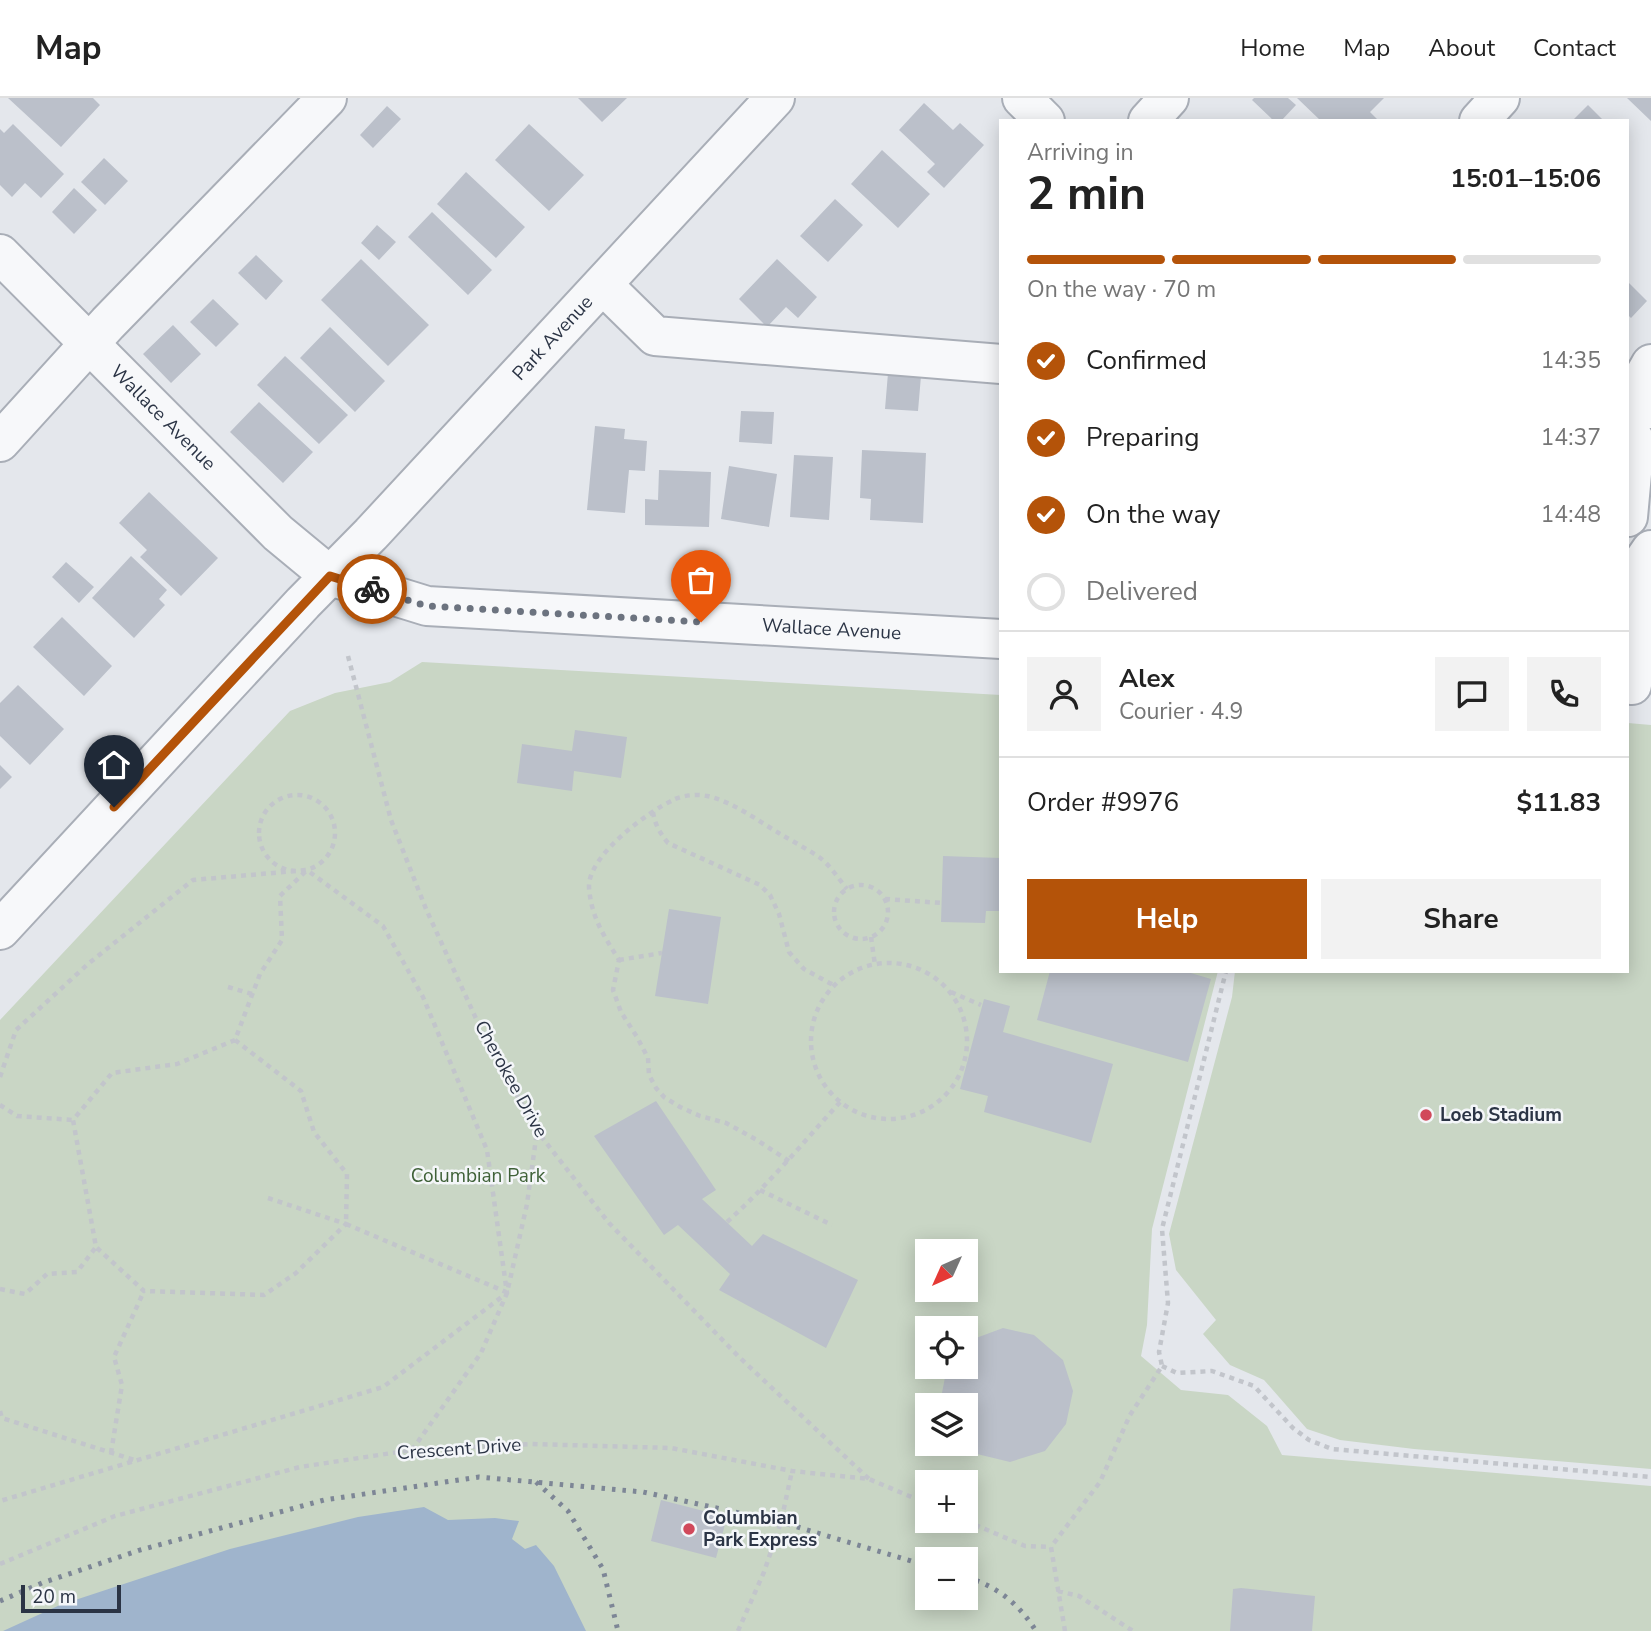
<!DOCTYPE html>
<meta charset="utf-8">
<style>
body{margin:0;font-family:"Nunito Sans",sans-serif;background:#f2f2f2;color:#222;height:100vh;display:flex;flex-direction:column;font-size:26px;white-space:nowrap}
*{box-sizing:border-box;margin:0}
p{font-size:23px;color:#767676}
.icon{flex:none;width:38px;height:38px;fill:none;stroke:currentColor;stroke-width:2;stroke-linecap:round;stroke-linejoin:round}
.map{position:relative;flex:1;overflow:hidden}
.panel{position:absolute;left:999px;top:21px;width:630px;height:854px;display:flex;flex-direction:column;background:#fff;border-radius:0px;box-shadow:0 4px 18px #0003}
.panel>*{flex:none}
.needle{width:46px;rotate:225deg}
.controls{position:absolute;left:915px;top:1141px;display:grid;gap:14px}
.controls a{display:grid;place-items:center;width:63px;height:63px;border-radius:0px;background:#fff;box-shadow:0 4px 18px #0003;font-size:35px}
.scale{position:absolute;left:21px;bottom:18px;width:100px;box-sizing:border-box;padding-left:7px;border:4px solid #2b3445;border-top:0;font-size:19px;line-height:24px;white-space:nowrap;color:#2b3445;-webkit-text-stroke:5px #f4f6f9;paint-order:stroke}
.pin{position:absolute;display:grid;place-items:center;width:60px;height:60px;color:#fff;margin:-72px -30px;border-radius:50% 50% 50% 0;rotate:-45deg;box-shadow:0 0 7px #0007}
.pin .icon{rotate:45deg}
.courier{position:absolute;display:grid;place-items:center;width:70px;height:70px;margin:-35px;border:5px solid #b45309;border-radius:50%;background:#fff;color:#222;box-shadow:0 2px 9px #0007}
.overview em{font-style:normal;font-weight:700}
.overview div{display:flex;flex-direction:column-reverse}
.overview{display:flex;align-items:center;justify-content:space-between;height:119px;padding:0 28px}
h1{font-size:46px;font-weight:700;line-height:52px}
.bar{display:grid;grid-template-columns:repeat(4,1fr);gap:10px 7px;align-content:center;height:84px;padding:0 28px}
.bar i{height:9px;border-radius:5px;background:#e0e0e0}
.bar .active{background:#b45309}
.bar p{grid-column:span 4}
.line{display:flex;align-items:center;gap:18px;padding:0 28px;border-top:2px solid #e0e0e0}
.line div{flex:1}
.round{display:grid;place-items:center;flex:none;width:74px;height:74px;border-radius:0px;background:#f2f2f2}
ol{padding:0 28px;list-style:none}
li{display:flex;align-items:center;gap:21px;height:77px}
li p{margin-inline-start:auto}
li .icon{padding:7px;border-radius:50%;background:#b45309;color:#fff;stroke-width:4}
li:last-child{color:#767676}
li i{width:38px;height:38px;border:4px solid #e0e0e0;border-radius:50%}
.action{display:flex;gap:14px;margin-top:auto;padding:14px 28px}
.action a{flex:1;height:80px;border-radius:0px;background:#b45309;color:#fff;font-size:28px;font-weight:700;line-height:80px;text-align:center}
.action a+a{background:#f2f2f2;color:#222}
header{display:flex;align-items:center;gap:42px;box-sizing:border-box;height:98px;padding:0 35px;background:#fff;border-bottom:2px solid #e0e0e0}
header strong{font-size:33px}
nav{display:flex;gap:38px;margin-inline-start:auto;font-size:24px}
.map>svg:first-child{display:block}
.green{fill:#c9d6c5;fill-rule:evenodd}
.water{fill:#9fb4cc}
.building{fill:#bbc0ca}
.lines{fill:none;stroke-linecap:round;stroke-linejoin:round}
.minor-casing{stroke:#a9aeb7;stroke-width:42}
.path{stroke:#c2c5cb;stroke-width:4.5;stroke-dasharray:5 5;stroke-linecap:butt}
.minor{stroke:#f7f8fa;stroke-width:38}
.rail{stroke:#7d8696;stroke-width:5;stroke-dasharray:3.5 7;stroke-linecap:butt}
.done{stroke:#6c737f;stroke-width:7;stroke-dasharray:0 12.6}
.route{stroke:#b45309;stroke-width:9}
.poi-dot{fill:#d1495b;stroke:#f4f6f9;stroke-width:2.5}
.labels{text-anchor:middle;dominant-baseline:central;stroke-width:5;stroke-linejoin:round;paint-order:stroke}
.street-label{font-size:19px;fill:#2b3445;stroke:#f4f6f9}
.poi-label{font-size:19px;font-weight:bold;fill:#2b3445;stroke:#f4f6f9;text-anchor:start}
.park-label{font-size:19px;fill:#3f6138;stroke:#f4f6f9}
</style>
<header>
<strong>Map</strong>
<nav><a>Home</a><a>Map</a><a>About</a><a>Contact</a></nav>
</header>
<div class="map">
<svg width="1651" height="1533" viewBox="0 0 1651 1533">
<rect width="100%" height="100%" fill="#e4e7ec"/>
<path class="green" d="M422 564 1001 597V873H1218L1152 1131 1147 1227 1141 1258 1181 1292 1228 1297 1267 1328 1282 1357 1651 1388V1533H0V922L290 613 335 595 390 584ZM928 1153H966V1192H928ZM928 1230H966V1269H928ZM928 1307H966V1346H928ZM928 1384H966V1423H928ZM928 1461H966V1500H928Z
M1628 625 1651 627V1371L1414 1351 1340 1342 1307 1331 1264 1282 1230 1267 1203 1236 1216 1222 1176 1172 1169 1136 1232 899 1235 873H1628Z"/>
<path class="water" d="M424 1409 448 1422 495 1420 519 1423 512 1441 525 1451 536 1447 554 1468 586 1533H3L60 1507 230 1451 358 1419Z"/>
<path class="building" d="M8 0H93L100 7 61 49Z
M578 0H627L602 24Z
M1254 0H1288L1296 7 1281 23H1274L1252 2Z
M1297 0H1384L1370 14 1379 23H1321Z
M1627 0H1651V23Z
M924 5 953 32 960 25 984 47 944 90 927 74 935 66 899 32Z
M1588 7 1604 23H1572Z
M387 8 401 21 373 50 360 37Z
M13 26 64 76 41 100 25 85 12 99 0 87V31L4 35Z
M529 26 584 77 549 113 495 62Z
M882 52 930 96 898 130 851 86Z
M104 60 128 83 105 107 81 84Z
M466 74 525 129 496 160 437 106Z
M74 90 97 112 74 136 52 114Z
M835 101 863 127 828 164 800 138Z
M432 114 492 172 468 197 408 139Z
M377 127 396 144 379 162 361 145Z
M256 157 283 183 266 202 238 175Z
M361 161 429 227 388 268 321 202Z
M777 161 817 199 798 220 786 209 767 229 739 201Z
M1628 184 1647 203 1631 220 1628 217Z
M213 201 239 226 216 249 190 224Z
M173 227 201 256 171 285 143 256Z
M330 229 385 283 355 314 300 260Z
M285 258 348 317 319 346 257 287Z
M888 275 921 278 918 313 885 311Z
M259 304 313 354 283 385 230 334Z
M741 313 774 314 772 346 739 344Z
M595 328 625 331 624 341 647 343 645 373 629 372 625 415 587 412Z
M862 352 926 355 923 425 870 422 871 401 860 400Z
M794 357 833 359 829 422 790 419Z
M729 368 777 376 769 429 721 421Z
M659 372 711 374 709 429 645 427V401L658 402Z
M149 394 218 460 181 498 140 459 147 452 119 425Z
M131 458 167 492 159 501 165 507 134 540 92 500Z
M66 464 94 489 79 505 52 479Z
M62 519 112 568 84 598 33 549Z
M18 587 64 631 30 667 0 638V605Z
M575 632 627 639 621 680 574 673 572 693 517 685 522 646 572 653Z
M0 667 12 679 0 691Z
M943 758 1001 760V813H986L985 825 941 824Z
M669 811 721 819 708 906 655 898Z
M1050 873H1184L1211 881 1188 964 1037 922Z
M984 901 1010 908 1003 934 1113 966 1091 1045 984 1014 988 998 960 991Z
M656 1003 716 1092 702 1101 752 1148 763 1136 858 1182 826 1250 719 1192 730 1176 678 1127 664 1137 594 1038Z
M1003 1230 1034 1237 1063 1262 1073 1293 1066 1326 1045 1353 1010 1364 977 1356 966 1346V1307H943L941 1300 947 1269H966V1246L968 1243Z
M661 1402 727 1419 716 1460 651 1443Z
M1241 1490 1315 1498 1312 1533H1230L1233 1491Z"/>
<g class="lines">
<defs>
<g id="minor">
<path d="M1022 0 1045 23"/>
<path d="M1148 23 1169 0"/>
<path d="M1479 23 1500 0"/>
<path id="s1" d="M0 156 278 435 330 478 427 508 1001 541"/>
<path d="M603 187 655 238 1001 266"/>
<path d="M1643 280 1651 266"/>
<path d="M1628 299 1635 301 1651 311"/>
<path d="M1628 330 1635 343 1628 419"/>
<path d="M0 344 108 225 327 0"/>
<path d="M1632 587 1638 526 1640 468 1651 452"/>
<path id="s2" d="M0 832 303 505 371 436 775 0"/>
</g>
</defs>
<use href="#minor" class="minor-casing"/>
<path class="path" d="M348 558 391 722 426 811 484 938 537 1033 609 1125 739 1259 869 1381
M259 735a38 38 0 1 1 76 0a38 38 0 1 1-76 0Z
M653 714C655 727 660 735 668 745L760 787 770 797 779 816 789 854 804 871 835 888
M834 814a27 27 0 1 1 54 0a27 27 0 1 1-54 0Z
M885 801 942 805
M871 839 875 867
M619 862 662 855
M811 943a78 78 0 1 1 156 0a78 78 0 1 1-156 0Z
M228 889 252 896
M951 894 981 907
M235 942 301 993 314 1034 347 1076 346 1126 506 1194
M0 979 16 932 88 866 193 782 307 772 383 828 423 899 487 1052 507 1195 383 1289 0 1403
M0 1007 17 1018 73 1022
M789 1063 757 1042 726 1025 700 1018 680 1009 664 999 656 990 649 977 648 960 637 939 621 914 613 892 619 862C604 838 591 819 589 789 588 757 649 713 675 701 685 697 697 696 707 698 732 703 760 724 782 737 794 744 807 751 819 759 830 767 838 780 847 791
M760 1092 832 1127
M268 1100 346 1126 296 1175 264 1197 144 1193 96 1149 73 1022 112 975 177 966 235 942 260 876 282 842 280 798 306 773
M727 1124C768 1087 803 1045 840 1004
M0 1191 25 1196 47 1176 77 1174 96 1149
M1162 1268 1177 1275 1212 1273 1254 1288 1293 1330 1309 1342 1332 1351 1651 1379
M0 1313 2 1320 134 1362
M412 1352 481 1255 507 1195 527 1106 537 1033
M111 1355 122 1287 114 1259 144 1193
M966 1423 1025 1448 1051 1449
M0 1466 115 1418 300 1369 412 1352 531 1346 671 1350 792 1373 869 1381 928 1406
M1058 1493 1079 1498 1133 1533
M738 1533 764 1474 781 1424 792 1373
M1065 1533 1051 1449 1100 1384 1130 1317 1162 1268 1159 1254 1168 1205 1162 1131 1226 873"/>
<use href="#minor" class="minor"/>
<path class="rail" d="M536 1384 568 1413 603 1471 618 1533
M966 1479C997 1488 1019 1506 1036 1533
M0 1503 42 1485 140 1452 324 1402 479 1379 643 1394 781 1424 928 1468"/>
</g>
<g class="lines">
<path class="done" d="M372 491 427 508 701 524"/>
<path class="route" d="M114 709 330 478 372 491"/>
</g>
<g class="poi-dot">
<circle cx="1426" cy="1017" r="7"/>
<circle cx="689" cy="1431" r="7"/>
</g>
<g class="labels">
<g class="street-label">
<text stroke="none"><textPath href="#s2" startOffset="810">Park Avenue</textPath></text>
<text stroke="none"><textPath href="#s1" startOffset="231">Wallace Avenue</textPath></text>
<text stroke="none"><textPath href="#s1" startOffset="968">Wallace Avenue</textPath></text>
<text transform="translate(511 981) rotate(61)">Cherokee Drive</text>
<text transform="translate(459 1351) rotate(-4)">Crescent Drive</text>
</g>
<g class="poi-label">
<text x="1440" y="1017">Loeb Stadium</text>
<text x="703" y="1420">Columbian<tspan x="703" dy="22">Park Express</tspan></text>
</g>
<g class="park-label">
<text x="478" y="1078">Columbian Park</text>
</g>
</g>
</svg>
<div class="controls">
<a><svg class="needle" viewBox="-14 -14 28 28"><path d="M0-13l5 13h-10z" fill="#e53935"/><path d="M0 13l5-13h-10z" fill="#767676"/></svg></a>
<a><svg class="icon" aria-label="locate" viewBox="0 0 24 24"><circle cx="12" cy="12" r="6"/><path d="M12 2v4M12 18v4M2 12h4M18 12h4"/></svg></a>
<a><svg class="icon" aria-label="layers" viewBox="0 0 24 24"><path d="M12 4l9 5-9 5-9-5zM3 14l9 5 9-5"/></svg></a>
<a>+</a>
<a>−</a>
</div>
<div class="scale">20 m</div>
<div class="pin" style="left:701px;top:524px;background:#ea580c"><svg class="icon" aria-label="bag" viewBox="0 0 24 24"><path d="M5 8h14l-1 12H6zM9 8a3 3 0 0 1 6 0"/></svg></div>
<div class="pin" style="left:114px;top:709px;background:#1f2937"><svg class="icon" aria-label="home" viewBox="0 0 24 24"><path d="M3 11l9-7 9 7M6 9v11h12V9"/></svg></div>
<div class="courier" style="left:372px;top:491px"><svg class="icon" aria-label="bike" viewBox="0 0 24 24"><circle cx="6" cy="16" r="4"/><circle cx="18" cy="16" r="4"/><path d="M6 16l4-8h5l3 8M10 8l3 8H6M13 5h3"/></svg></div>
<section class="panel">
<div class="overview"><div><h1>2 min</h1><p>Arriving in</p></div><em>15:01–15:06</em></div>
<div class="bar"><i class="active"></i><i class="active"></i><i class="active"></i><i></i><p>On the way · 70 m</p></div>
<ol>
<li><svg class="icon" aria-label="check" viewBox="0 0 24 24"><path d="M5 12l5 5 9-10"/></svg>Confirmed<p>14:35</p></li>
<li><svg class="icon" aria-label="check" viewBox="0 0 24 24"><path d="M5 12l5 5 9-10"/></svg>Preparing<p>14:37</p></li>
<li><svg class="icon" aria-label="check" viewBox="0 0 24 24"><path d="M5 12l5 5 9-10"/></svg>On the way<p>14:48</p></li>
<li><i></i>Delivered</li>
</ol>
<div class="line" style="height:126px"><a class="round"><svg class="icon" aria-label="person" viewBox="0 0 24 24"><circle cx="12" cy="8" r="4"/><path d="M4 21q1-7 8-7t8 7"/></svg></a><div><b>Alex</b><p>Courier · 4.9</p></div><a class="round"><svg class="icon" aria-label="chat" viewBox="0 0 24 24"><path d="M4 5h16v11H9l-5 4z"/></svg></a><a class="round"><svg class="icon" aria-label="phone" viewBox="0 0 24 24"><path d="M5 4h4l2 5-3 2q2 4 5 5l2-3 5 2v4C11 20 4 13 5 4z"/></svg></a></div>
<div class="line" style="height:91px"><div>Order #9976</div><b>$11.83</b></div>
<div class="action"><a>Help</a><a>Share</a></div>
</section>
</div>
